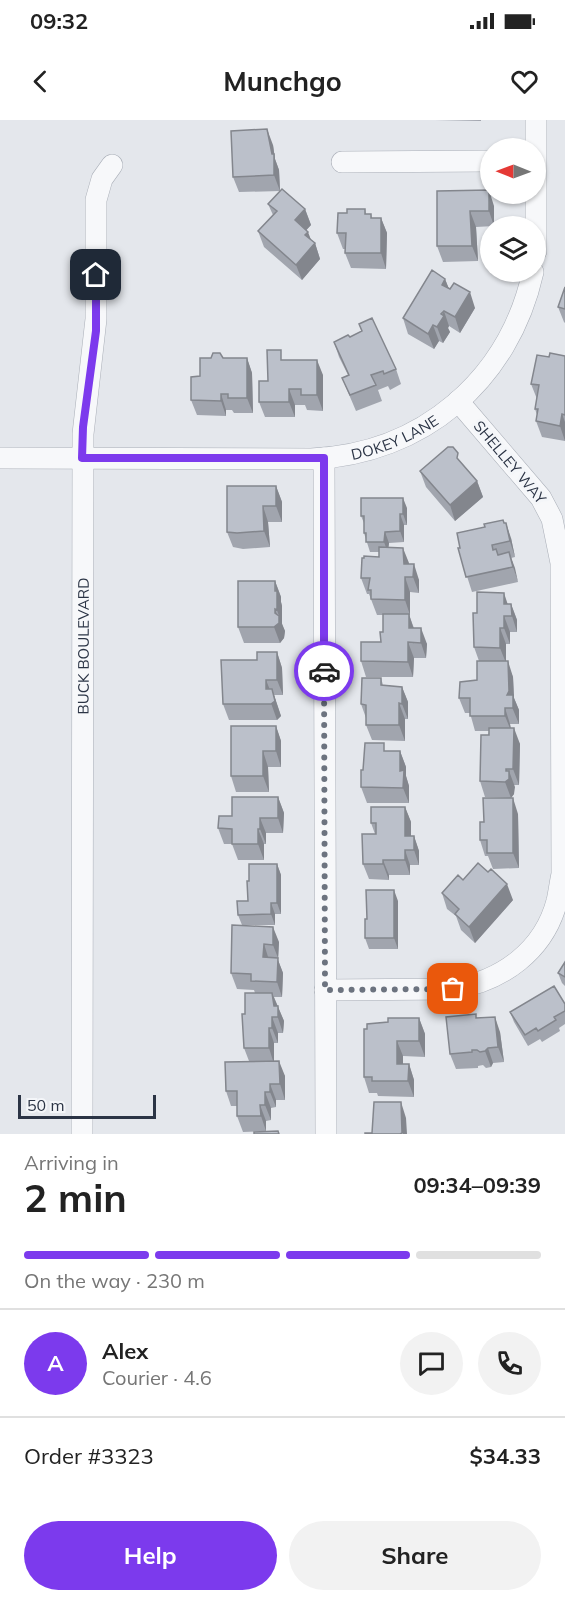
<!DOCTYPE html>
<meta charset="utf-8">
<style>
body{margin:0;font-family:Mulish,sans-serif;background:#f2f2f2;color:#222;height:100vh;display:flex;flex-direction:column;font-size:22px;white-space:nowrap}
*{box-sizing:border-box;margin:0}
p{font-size:20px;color:#767676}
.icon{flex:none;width:33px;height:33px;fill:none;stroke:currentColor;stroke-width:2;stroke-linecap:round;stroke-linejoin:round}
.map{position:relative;height:1014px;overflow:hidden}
.sheet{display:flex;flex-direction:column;background:#fff;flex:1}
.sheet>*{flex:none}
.needle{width:39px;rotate:271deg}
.fabs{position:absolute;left:480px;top:18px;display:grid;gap:12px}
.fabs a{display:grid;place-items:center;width:66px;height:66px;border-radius:50%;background:#fff;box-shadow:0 2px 4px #0004;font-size:30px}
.scale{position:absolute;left:18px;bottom:15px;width:138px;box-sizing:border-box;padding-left:6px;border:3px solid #2b3445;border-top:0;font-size:16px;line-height:21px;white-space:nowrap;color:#2b3445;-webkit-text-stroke:4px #f4f6f9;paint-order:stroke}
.pin{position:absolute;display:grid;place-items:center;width:51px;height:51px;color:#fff;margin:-26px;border-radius:12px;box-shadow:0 3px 9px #0006}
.courier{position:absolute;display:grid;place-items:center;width:60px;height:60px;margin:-30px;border:4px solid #7c3aed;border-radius:50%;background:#fff;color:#222;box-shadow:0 2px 8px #0007}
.head em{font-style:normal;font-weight:700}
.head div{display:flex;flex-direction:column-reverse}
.head{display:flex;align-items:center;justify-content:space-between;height:102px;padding:0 24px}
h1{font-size:39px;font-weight:700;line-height:45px}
.bar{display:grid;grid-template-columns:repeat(4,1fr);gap:9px 6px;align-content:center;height:72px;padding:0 24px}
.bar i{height:8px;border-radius:4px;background:#e0e0e0}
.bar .selected{background:#7c3aed}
.bar p{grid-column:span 4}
.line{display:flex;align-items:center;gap:15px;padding:0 24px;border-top:2px solid #e0e0e0}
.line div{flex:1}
.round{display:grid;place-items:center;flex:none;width:63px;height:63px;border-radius:32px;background:#f2f2f2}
.primary-button{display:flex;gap:12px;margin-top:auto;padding:12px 24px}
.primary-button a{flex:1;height:69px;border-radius:36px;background:#7c3aed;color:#fff;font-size:24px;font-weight:700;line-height:69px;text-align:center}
.primary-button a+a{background:#f2f2f2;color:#222}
.status{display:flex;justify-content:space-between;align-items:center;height:42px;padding:0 30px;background:#fff;direction:ltr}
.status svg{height:16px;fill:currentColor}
header{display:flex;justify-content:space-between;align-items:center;height:78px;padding:0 24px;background:#fff;font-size:27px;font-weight:700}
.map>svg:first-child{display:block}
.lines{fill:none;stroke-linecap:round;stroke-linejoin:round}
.minor-casing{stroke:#a9aeb7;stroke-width:22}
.minor{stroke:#f7f8fa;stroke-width:21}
.wall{fill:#a1a5ae}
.shaded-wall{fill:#83868d}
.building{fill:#bbc0ca;stroke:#83868d;stroke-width:1.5}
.done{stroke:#6c737f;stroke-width:6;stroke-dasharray:0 10.8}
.route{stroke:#7c3aed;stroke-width:8}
.labels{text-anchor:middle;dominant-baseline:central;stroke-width:6;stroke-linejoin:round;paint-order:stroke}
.street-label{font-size:15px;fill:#2b3445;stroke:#f4f6f9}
</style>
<div class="status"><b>09:32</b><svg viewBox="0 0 49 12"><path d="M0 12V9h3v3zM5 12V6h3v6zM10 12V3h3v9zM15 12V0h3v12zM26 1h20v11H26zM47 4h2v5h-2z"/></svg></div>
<header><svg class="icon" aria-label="back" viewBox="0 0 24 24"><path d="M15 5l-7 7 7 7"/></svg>Munchgo<svg class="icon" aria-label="heart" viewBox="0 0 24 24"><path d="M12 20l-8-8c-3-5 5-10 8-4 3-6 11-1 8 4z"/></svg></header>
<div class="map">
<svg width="565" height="1014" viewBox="0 0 565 1014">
<rect width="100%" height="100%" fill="#e4e7ec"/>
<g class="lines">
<defs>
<g id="minor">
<path d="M342 42 490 41"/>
<path d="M536 131V0"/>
<path id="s1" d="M0 338 311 339C423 334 509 260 533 152"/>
<path d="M324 338 326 1014"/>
<path d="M325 870 453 869C502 861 544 831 557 781 559 772 560 763 562 754L561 443 552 399 541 378 458 281"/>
<path id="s2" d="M82 1014 83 314 96 199V80L102 59 112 45"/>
</g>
</defs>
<use href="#minor" class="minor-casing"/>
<use href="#minor" class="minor"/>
</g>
<path class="wall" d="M435 0H481V1Z
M273 25 275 39 279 50 280 71 239 72 233 57Z
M437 71 494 86V106L476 107 478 141 443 142 437 126Z
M268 84 305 89 311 105 306 110 311 120 315 123 320 139 302 160 264 127 258 111 273 95Z
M365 89 366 94H371L372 98H381L387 113 386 149 351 148 345 133V129H343L337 113 347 93Z
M445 159 449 169 475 188 460 213 449 206 448 208 450 212 443 223 439 221 434 229 408 214 403 198Z
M565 167V203L564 202 558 187Z
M359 204 396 249 401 264 390 270 388 266 378 270 382 281 356 291 342 258 348 255 339 237 334 222 350 217 362 212Z
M565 236V321L542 317 536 301 537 295 535 289 537 279 531 264 549 237Z
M223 238H247L252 253 253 293H234L232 290H226V296L197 295 191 280 200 256Z
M285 240 323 255V291L307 290 305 285H295V297H265L259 282Z
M420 351 477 361 483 377 455 401 426 367Z
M276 366 282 382V402H268L270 427 243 429 233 427 227 412Z
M407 388V405H404V422L389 423 388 427 409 444 419 460V473L410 472V495H409L414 508 427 524 426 538H414L413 557H366L361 541 381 522 383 512V495H377L369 474H367L361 458 379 437V432H370L364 413V403L361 396Z
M511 418 515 437 511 438 518 462 472 472 458 428Z
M275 461 281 477V482L282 486V505L285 511 284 518 280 523H244L238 507Z
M508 484H511L517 500V512H510V524H506V541L513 557 514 578 519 590V604H510L511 608 520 624 519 665H514V674L511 678 485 677 480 661 489 611H475L470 593H465L459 578 477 560 479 541 474 527 477 493Z
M277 532 282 548 283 575H274L281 596 277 600H229L223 584 257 540Z
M381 558 383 565 402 567 408 582V599H405V621L372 620 366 605V598L361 584Z
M276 606 281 621V647H268L269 672H236L231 656Z
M387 631H400L406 647V656L409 666V683H367L361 667 363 650Z
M278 677 284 693 283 713H266V724H264V740H238L232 724H224L218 708 232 696Z
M405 687 411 702V716H414L419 731V745H410V755H389V760L369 759 363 744 375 714 371 703Z
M518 694 519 748 493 749 488 736H485L480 720 484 702Z
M277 744 281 755V794H275V805H242L238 795 248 781 249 761Z
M463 760 513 780 475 823 461 810 456 796 447 789 442 773Z
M398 781V829H369L365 818 367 799Z
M232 805 279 822 278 840 283 853 282 877H274L284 901 283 913H278V923H274V941L285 956V980H276V987L271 988V1000L266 1001V1011L243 1012 237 996V986H231L226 971 249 941 244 928 245 894 255 873 254 870 237 869 231 853Z
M565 842V866L562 863 558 853Z
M565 884V904L559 908 560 911 542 922 540 919 528 926 514 902 510 892Z
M419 898 425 914V937L403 936V944H409L414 960V977L378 976 377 973H369L364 957Z
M477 898 500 912 504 942 493 943 491 947 486 948 483 945 478 946V948L456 949 450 934Z"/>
<path class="shaded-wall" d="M267 9 273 25 275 39 279 50 280 71 274 55Z
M489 70 494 86V106L489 91Z
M305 89 311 105 301 116 295 100Z
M470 91 476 107 478 141 472 126Z
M381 98 387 113 386 149 381 133Z
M308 112 313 125 315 123 320 139 302 160 296 145 305 115Z
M445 159 451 174 442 165Z
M470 172 475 188 460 213 455 197Z
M444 191 449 206 448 208 450 212 443 223 437 207Z
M433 205 439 221 434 229 428 214Z
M247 238 252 253 253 293 247 278Z
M317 240 323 255V291L317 275Z
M289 269 295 285V297L289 282Z
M221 274 226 290V296L221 281Z
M562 294 565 302V321L560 306Z
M477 361 483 377 455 401 450 385Z
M276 366 282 382V402L276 386Z
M403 378 407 388V405L403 394Z
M263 386 268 402 270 427 264 411Z
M400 394 404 405V422L400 411Z
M503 400 509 418 506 403 511 418 515 437Z
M385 412 389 423 388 433 384 422Z
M403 428 409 443V457L404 444Z
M509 432 515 448 518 462 513 447Z
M414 444 419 460V473L413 457Z
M405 457 410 472V495L405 480Z
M275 461 281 477V482L282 486V505L277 490Z
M504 473 509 488 504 484Z
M511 484 517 500V512L512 496Z
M275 489 279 500V496L285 511 284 518 280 523 274 507Z
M409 494 414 510V524L409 508Z
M504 496 510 512V524L504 508Z
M421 508 427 524 426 538 421 523Z
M500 508 506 524V543L500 528Z
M408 522 414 538 413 557 408 542Z
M277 532 282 548 283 575 277 560Z
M508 541 513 557 514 578 519 590V604L507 575Z
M266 560 272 575V569L281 596 277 600 266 569Z
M402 567 408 582V599L402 584Z
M399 583 405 599V621L399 605Z
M505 588 510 604 511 611 505 596Z
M276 606 281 621V647L276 631Z
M514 608 520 624 519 665 513 649Z
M263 631 268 647 269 672 263 656Z
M400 631 406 647V656L409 666V683L403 668 400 651Z
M506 649 509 657V651L515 667 514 674 511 678 505 662Z
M278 677 284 693 283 713 278 698Z
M513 678 518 694 519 748 513 733Z
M405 687 411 702V731L405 716Z
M260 698 266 713V724L260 709Z
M258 709 264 724V740L258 724Z
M414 716 419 731V745L414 730Z
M405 730 410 745V755L405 740Z
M383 740 389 755V760L383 744Z
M277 744 281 755V794L277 783Z
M507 764 513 780 475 823 469 807Z
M394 770 398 781V829L394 818Z
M271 783 275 794V805L271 794Z
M273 807 279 822 278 840 283 853 282 877 277 862 278 838 273 825Z
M264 824 269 840 263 837Z
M272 873 284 901 283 913 274 886Z
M272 897 278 913V923L272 908Z
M495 897 500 912 504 942 498 927Z
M419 898 425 914V937L419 921Z
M269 908 274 923V944L269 928Z
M397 921 403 936V959L397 944Z
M488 928 493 943 491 947 485 931Z
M279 941 285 956V980L280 964Z
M409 944 414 960V977L408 961Z
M270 964 276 980V987L270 972Z
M265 972 271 988V1000L265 985Z
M401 982 406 998 407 1014H403L402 1013Z
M260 985 266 1001V1011L261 996Z"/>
<path class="building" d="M267 9 272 34H274V55L233 57 231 11Z
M282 69 305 89 295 100 308 112 305 115 315 123 296 145 258 111 277 91 268 84Z
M489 70V91H470L472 126H437V71Z
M347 89H365V94H371V98H381V133H345L346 113H337L338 93H347Z
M432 150 445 159 442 165 450 169 454 163 470 172 455 197 444 191 441 194 444 196 437 207 433 205 428 214 403 198Z
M565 167V189L558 187Z
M372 198 396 249 384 254 383 251 371 255 376 265 350 275 342 258 349 255 334 222 348 215 350 217 362 211 359 204Z
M267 230H281V240H317V275H301V269H289V282H259V261H268Z
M213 233H220L223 238H247V278H228V274H221V281L191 280V257L200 256V238H211Z
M550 233 565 236V295L562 294 560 306 536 301 538 289H535L539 265 531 264 537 235 549 237Z
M448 327H453L458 333 457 338 477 361 450 385 420 351Z
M227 366H276V386H263L264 411 237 413 227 412Z
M361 378H403V394H400V411L385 412 384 422H366V413H364V396H361Z
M503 400 504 403H506L510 421 492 425 493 430 496 429 498 435 509 432 513 447 466 457 458 428H460L457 413 485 407 484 404Z
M379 427 403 428 404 444H414L413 457H405V480L371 479V470H368L370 458H361L362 438H364V436L379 437Z
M238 461H275V471H277V490L275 489V493L279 496V503L274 507H238Z
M477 472 504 473V484H511L512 496H504V508H500V528L474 527 473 493H477Z
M383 494H409V508H421V523L408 522V542L361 541V522H381L380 512H383Z
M257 532H277V560H266V569H272L275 581 271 584H223L221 540H257Z
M477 541H508L509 571 507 575H513V588H505V596H470V578H459L460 562 477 560Z
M362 558H381V565L402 567V584L399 583V605H366V585L361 584Z
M231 606H276V631H263V656H231Z
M489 608H514L513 649H506V651H509V659L505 662 480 661 481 615H489Z
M365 623H384V631H400V651L404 650 403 668 361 667V650H363Z
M232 677H278V698H260V709H258V724H232V709L218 708 219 696H232Z
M483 678H513V733H487V720H480V702H484Z
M371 687H405V716H414V730H405V740H383V744H363L362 714H376V703H371Z
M478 743 488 752 491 749 507 764 469 807 455 794 459 789 442 773 458 755 463 760Z
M249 744H277V783H271V794L238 795 237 781H248L247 761H249Z
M366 770H394V818H365V799H367Z
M232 805 273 807V825L264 824 263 837 278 838 277 862 251 861V854L231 853Z
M565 842V857L558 853Z
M554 866 565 884V891L554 897 556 900 538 911 536 908 525 915 510 892Z
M245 873H272L274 886H278V897H272V908H269V928H244L242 894H245Z
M476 894V898L495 897 498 927 488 928 485 931 480 932 477 930H472V932L450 934 446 897Z
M388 898H419V921H397V944H409L408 961H372V957H364V909H367V904L388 902Z
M279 941 280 964H270V972H265V985H260L261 996H237V971H226L225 942Z
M374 982H401L402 1013 400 1014H365V1013H372Z
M278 1011 279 1014H254V1012Z"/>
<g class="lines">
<path class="done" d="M324 551 325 870 453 869"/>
<path class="route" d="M96 155V211L83 307 82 338H324V551"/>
</g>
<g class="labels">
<g class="street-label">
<text stroke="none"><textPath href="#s1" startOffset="398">DOKEY LANE</textPath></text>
<text transform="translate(510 342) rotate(50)">SHELLEY WAY</text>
<text stroke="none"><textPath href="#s2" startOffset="488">BUCK BOULEVARD</textPath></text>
</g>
</g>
</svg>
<div class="fabs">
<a><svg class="needle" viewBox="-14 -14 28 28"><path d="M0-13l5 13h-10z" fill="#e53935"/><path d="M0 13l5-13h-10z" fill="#767676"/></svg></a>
<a><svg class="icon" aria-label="layers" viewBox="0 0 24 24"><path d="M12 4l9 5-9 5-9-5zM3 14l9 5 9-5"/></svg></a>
</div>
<div class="scale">50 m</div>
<div class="pin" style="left:453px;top:869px;background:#ea580c"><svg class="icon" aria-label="bag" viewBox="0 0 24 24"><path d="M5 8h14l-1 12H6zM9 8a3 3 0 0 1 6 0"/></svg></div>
<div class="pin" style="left:96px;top:155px;background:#1f2937"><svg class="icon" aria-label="home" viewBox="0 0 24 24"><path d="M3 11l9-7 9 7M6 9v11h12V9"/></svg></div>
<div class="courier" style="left:324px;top:551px"><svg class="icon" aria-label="car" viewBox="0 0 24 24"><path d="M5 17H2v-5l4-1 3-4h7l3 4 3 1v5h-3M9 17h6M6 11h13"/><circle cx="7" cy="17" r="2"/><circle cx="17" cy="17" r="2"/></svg></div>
</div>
<section class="sheet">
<div class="head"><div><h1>2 min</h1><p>Arriving in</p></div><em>09:34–09:39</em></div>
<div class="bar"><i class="selected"></i><i class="selected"></i><i class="selected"></i><i></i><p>On the way · 230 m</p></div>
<div class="line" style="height:108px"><b class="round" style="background:#7c3aed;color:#fff">A</b><div><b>Alex</b><p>Courier · 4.6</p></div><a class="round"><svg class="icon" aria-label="chat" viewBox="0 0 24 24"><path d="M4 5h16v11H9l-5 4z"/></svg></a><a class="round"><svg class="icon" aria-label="phone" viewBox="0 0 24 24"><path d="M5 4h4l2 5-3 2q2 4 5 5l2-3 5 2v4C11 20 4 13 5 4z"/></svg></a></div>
<div class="line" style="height:78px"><div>Order #3323</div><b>$34.33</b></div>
<div class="primary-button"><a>Help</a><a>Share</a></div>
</section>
